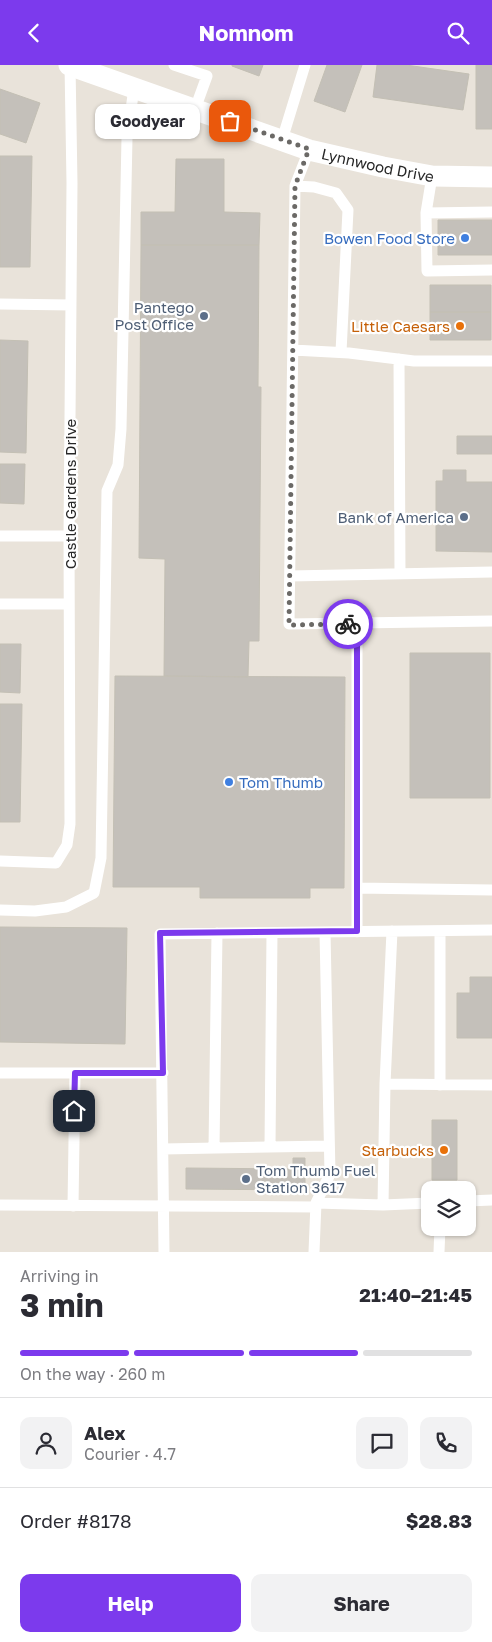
<!DOCTYPE html>
<meta charset="utf-8">
<style>
body{margin:0;font-family:"Golos Text",sans-serif;background:#f2f2f3;color:#2b2b33;height:100vh;display:flex;flex-direction:column;font-size:19px;white-space:nowrap}
*{box-sizing:border-box;margin:0}
p{font-size:16px;color:#7c7c81}
.icon{flex:none;width:28px;height:28px;fill:none;stroke:currentColor;stroke-width:2;stroke-linecap:round;stroke-linejoin:round}
.map{position:relative;height:1187px;overflow:hidden}
.panel{display:flex;flex-direction:column;background:#fff;flex:1}
.panel>*{flex:none}
.controls{position:absolute;left:421px;top:1116px;display:grid;gap:10px}
.controls a{display:grid;place-items:center;width:55px;height:55px;border-radius:10px;background:#fff;box-shadow:0 1px 4px #0004;font-size:25px}
.pin{position:absolute;display:grid;place-items:center;width:42px;height:42px;color:#fff;margin:-21px;border-radius:10px;box-shadow:0 2px 8px #0006}
.courier{position:absolute;display:grid;place-items:center;width:50px;height:50px;margin:-25px;border:4px solid #7c3aed;border-radius:50%;background:#fff;color:#222;box-shadow:0 1px 6px #0007}
.bubble{position:absolute;height:35px;border-radius:10px;background:#fff;box-shadow:0 1px 4px #0004;font-size:16px;font-weight:700;line-height:35px;text-align:center}
.headline em{font-style:normal;font-weight:700}
.headline div{display:flex;flex-direction:column-reverse}
.headline{display:flex;align-items:center;justify-content:space-between;height:85px;padding:0 20px}
h1{font-size:32px;font-weight:700;line-height:38px}
.bar{display:grid;grid-template-columns:repeat(4,1fr);gap:8px 5px;align-content:center;height:60px;padding:0 20px}
.bar i{height:6px;border-radius:4px;background:#e1e1e2}
.bar .current{background:#7c3aed}
.bar p{grid-column:span 4}
.line{display:flex;align-items:center;gap:12px;padding:0 20px;border-top:1px solid #e1e1e2}
.line div{flex:1}
.round{display:grid;place-items:center;flex:none;width:52px;height:52px;border-radius:10px;background:#f2f2f3}
.button{display:flex;gap:10px;margin-top:auto;padding:10px 20px}
.button a{flex:1;height:58px;border-radius:10px;background:#7c3aed;color:#fff;font-size:20px;font-weight:700;line-height:58px;text-align:center}
.button a+a{background:#f2f2f3;color:#2b2b33}
header{display:flex;justify-content:space-between;align-items:center;height:65px;padding:0 20px;background:#7c3aed;color:#fff;font-size:22px;font-weight:700}
.map>svg:first-child{display:block}
.building{fill:#c4c0ba;stroke:#c3bfb4}
.lines{fill:none;stroke-linecap:round;stroke-linejoin:round}
.lane{stroke:#fff;stroke-width:11}
.street{stroke:#fff;stroke-width:21}
.done{stroke:#6b6966;stroke-width:5;stroke-dasharray:0 9}
.route{stroke:#7c3aed;stroke-width:6}
.shop-dot{fill:#3f7fe0;stroke:#fff;stroke-width:2}
.service-dot{fill:#5c6f8a;stroke:#fff;stroke-width:2}
.food-dot{fill:#e8710a;stroke:#fff;stroke-width:2}
.labels{text-anchor:middle;dominant-baseline:central;stroke-width:4.5;stroke-linejoin:round;paint-order:stroke}
.street-label{font-size:15px;fill:#272727;stroke:#fff}
.shop-label{font-size:15px;fill:#366cbe;stroke:#fff;text-anchor:end}
.service-label{font-size:15px;fill:#4e5e75;stroke:#fff;text-anchor:end}
.food-label{font-size:15px;fill:#c56008;stroke:#fff;text-anchor:end}
</style>
<header><svg class="icon" aria-label="back" viewBox="0 0 24 24"><path d="M15 5l-7 7 7 7"/></svg>Nomnom<svg class="icon" aria-label="search" viewBox="0 0 24 24"><circle cx="10" cy="10" r="6"/><path d="M15 15l6 6"/></svg></header>
<div class="map">
<svg width="492" height="1187" viewBox="0 0 492 1187">
<rect width="100%" height="100%" fill="#e9e3da"/>
<path class="building" d="M232 0H263L259 11 232 1Z
M327 0H362L345 47 314 36Z
M377 0H406L469 9 463 45 373 32Z
M476 0H492V64H476Z
M0 24 40 38 26 78 0 69Z
M0 91H32L30 202H0Z
M176 94H224V147L260 148 259 180H141V147H175Z
M438 155H492V190H438Z
M141 180H259L258 322H261L259 576H249L248 612 164 611 165 494 139 493Z
M430 220H491V247H430Z
M430 247H491V275H430Z
M0 275 28 276 26 388 0 387Z
M457 371H492V389H457Z
M0 399H25L24 439 0 438Z
M443 405H466V417H492V487L436 486V416H443Z
M0 579H21L20 628 0 627Z
M410 588H490V733H410Z
M115 611 345 612 344 823H310V833H200V822H113Z
M0 639H22L20 757H0Z
M0 862 127 863 125 979 0 977Z
M470 912H492V973H457V928H470Z
M432 1055H457V1115H432Z
M293 1093H305V1125L186 1124V1103L293 1104Z"/>
<g class="lines">
<path class="lane" d="M174 0 207 11 195 44
M282 75 305 0
M309 85 295 121 289 559 492 556
M432 111 426 148 427 206 492 205
M295 121 314 122 336 128 348 145 341 287
M426 148 492 147
M0 239 71 240
M293 285 349 288 414 296H492
M399 294 400 509
M0 471H69
M290 511 492 507
M0 539H69
M357 559V867
M0 796 56 798 67 780 70 759 69 471 72 118 70 0
M357 823 492 825
M0 845 35 846 66 842 94 828 101 793 107 426 118 400 121 364 127 73 134 23
M440 866V1020
M0 1008H163
M385 1019 392 866
M270 1082 272 868
M214 1083 217 868
M163 1084 329 1081
M468 1136 492 1135
M316 1138 330 1109 325 867
M430 1138 383 1140 385 1019 492 1020
M0 1140 316 1142
M73 1141 75 1008
M164 1187 160 869 492 865
M314 1187 316 1138 383 1140
M439 1187 440 1162"/>
<path class="street" id="s1" d="M69 0 309 85 383 102 432 111 492 112"/>
</g>
<g class="lines">
<path class="done" d="M230 56 309 84 295 121 289 560 348 559"/>
<path class="route" d="M74 1046 75 1008H163L160 868 357 866V558L348 559"/>
</g>
<g class="shop-dot">
<circle cx="465" cy="173" r="5"/>
<circle cx="229" cy="717" r="5"/>
</g>
<g class="service-dot">
<circle cx="204" cy="251" r="5"/>
<circle cx="464" cy="452" r="5"/>
<circle cx="246" cy="1114" r="5"/>
</g>
<g class="food-dot">
<circle cx="460" cy="261" r="5"/>
<circle cx="444" cy="1085" r="5"/>
</g>
<g class="labels">
<g class="street-label">
<text stroke="none"><textPath href="#s1" startOffset="325">Lynnwood Drive</textPath></text>
<text transform="translate(70 429) rotate(-90)">Castle Gardens Drive</text>
</g>
<g class="shop-label">
<text x="455" y="173">Bowen Food Store</text>
<text x="239" y="717" text-anchor="start">Tom Thumb</text>
</g>
<g class="service-label">
<text x="194" y="242">Pantego<tspan x="194" dy="17">Post Office</tspan></text>
<text x="454" y="452">Bank of America</text>
<text x="256" y="1105" text-anchor="start">Tom Thumb Fuel<tspan x="256" dy="17">Station 3617</tspan></text>
</g>
<g class="food-label">
<text x="450" y="261">Little Caesars</text>
<text x="434" y="1085">Starbucks</text>
</g>
</g>
</svg>
<div class="controls">
<a><svg class="icon" aria-label="layers" viewBox="0 0 24 24"><path d="M12 4l9 5-9 5-9-5zM3 14l9 5 9-5"/></svg></a>
</div>
<div class="pin" style="left:230px;top:56px;background:#ea580c"><svg class="icon" aria-label="bag" viewBox="0 0 24 24"><path d="M5 8h14l-1 12H6zM9 8a3 3 0 0 1 6 0"/></svg></div>
<div class="pin" style="left:74px;top:1046px;background:#1f2937"><svg class="icon" aria-label="home" viewBox="0 0 24 24"><path d="M3 11l9-7 9 7M6 9v11h12V9"/></svg></div>
<div class="courier" style="left:348px;top:559px"><svg class="icon" aria-label="bike" viewBox="0 0 24 24"><circle cx="6" cy="16" r="4"/><circle cx="18" cy="16" r="4"/><path d="M6 16l4-8h5l3 8M10 8l3 8H6M13 5h3"/></svg></div>
<div class="bubble" style="left:95px;top:39px;width:105px">Goodyear</div>
</div>
<section class="panel">
<div class="headline"><div><h1>3 min</h1><p>Arriving in</p></div><em>21:40–21:45</em></div>
<div class="bar"><i class="current"></i><i class="current"></i><i class="current"></i><i></i><p>On the way · 260 m</p></div>
<div class="line" style="height:90px"><a class="round"><svg class="icon" aria-label="person" viewBox="0 0 24 24"><circle cx="12" cy="8" r="4"/><path d="M4 21q1-7 8-7t8 7"/></svg></a><div><b>Alex</b><p>Courier · 4.7</p></div><a class="round"><svg class="icon" aria-label="chat" viewBox="0 0 24 24"><path d="M4 5h16v11H9l-5 4z"/></svg></a><a class="round"><svg class="icon" aria-label="phone" viewBox="0 0 24 24"><path d="M5 4h4l2 5-3 2q2 4 5 5l2-3 5 2v4C11 20 4 13 5 4z"/></svg></a></div>
<div class="line" style="height:65px"><div>Order #8178</div><b>$28.83</b></div>
<div class="button"><a>Help</a><a>Share</a></div>
</section>
